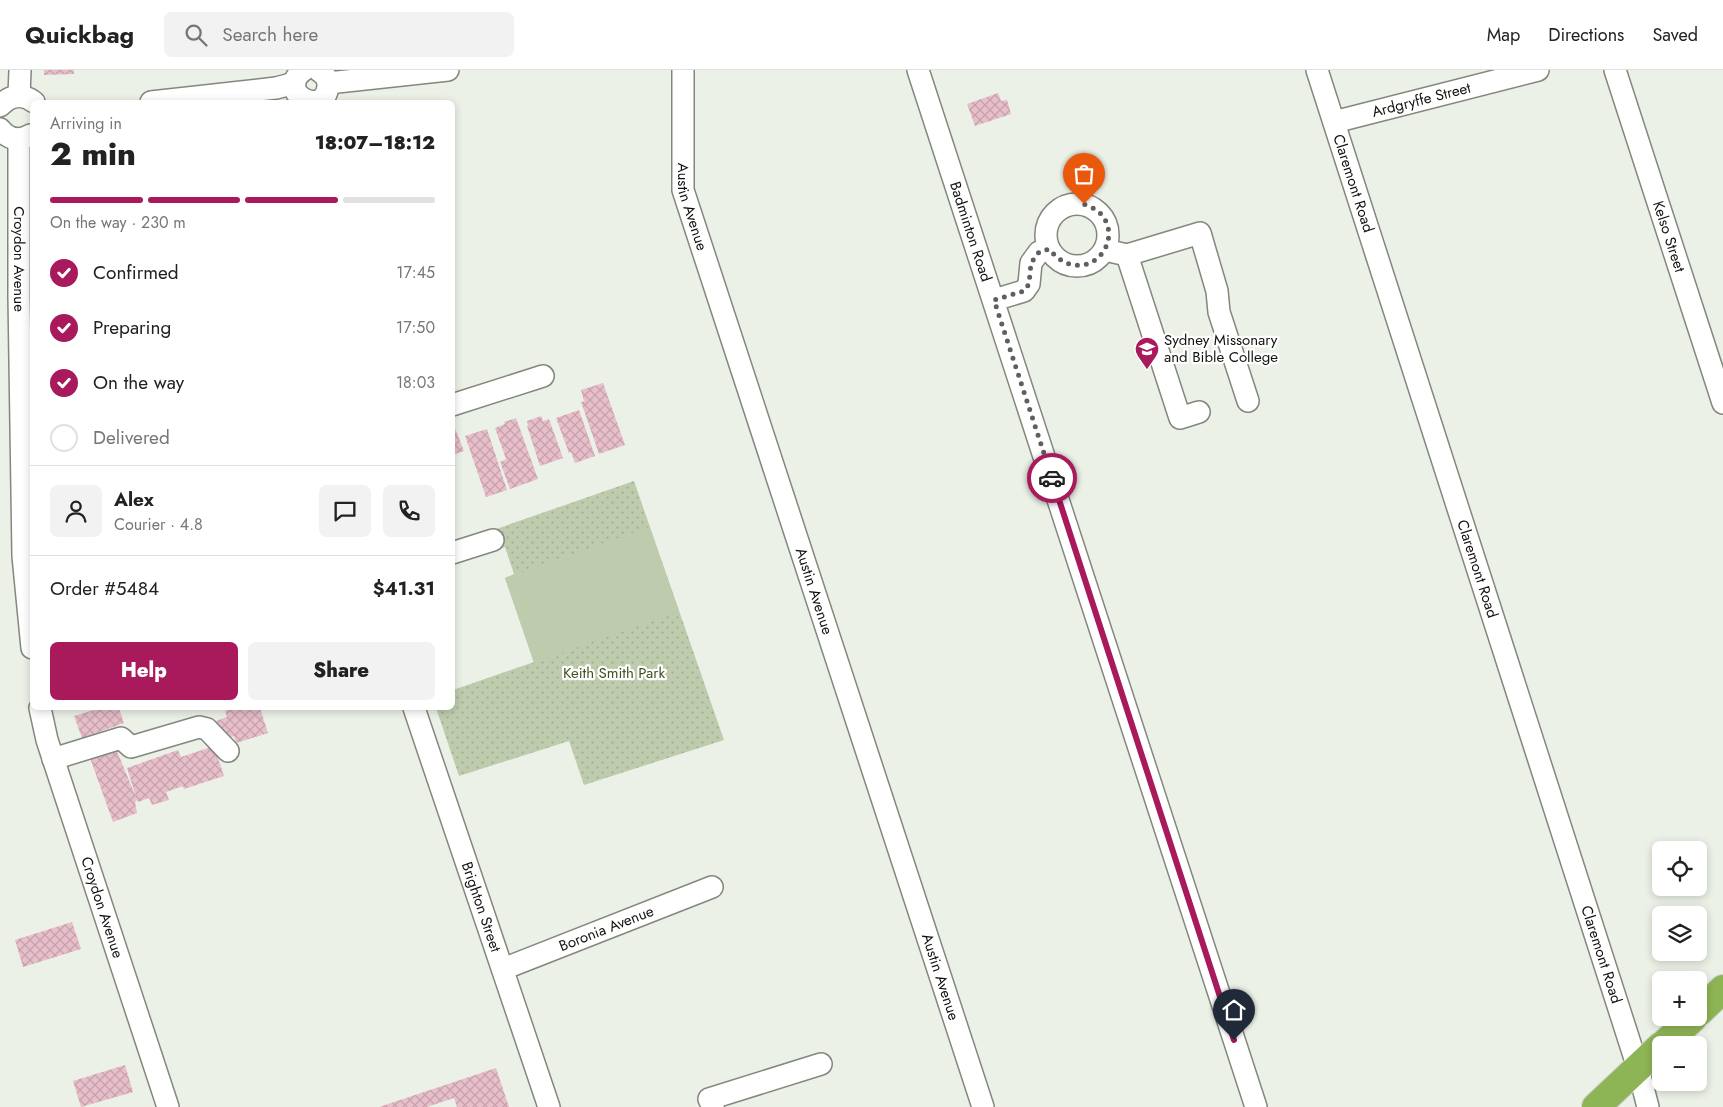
<!DOCTYPE html>
<meta charset="utf-8">
<style>
body{margin:0;font-family:Jost,sans-serif;background:#f2f2f2;color:#222;height:100vh;display:flex;flex-direction:column;font-size:19px;white-space:nowrap}
*{box-sizing:border-box;margin:0}
p{font-size:16px;color:#767676}
.icon{flex:none;width:28px;height:28px;fill:none;stroke:currentColor;stroke-width:2;stroke-linecap:round;stroke-linejoin:round}
.map{position:relative;flex:1;overflow:hidden}
.panel{position:absolute;left:30px;top:30px;width:425px;height:610px;display:flex;flex-direction:column;background:#fff;border-radius:8px;box-shadow:0 2px 8px #0003}
.panel>*{flex:none}
.buttons{position:absolute;left:1652px;top:771px;display:grid;gap:10px}
.buttons a{display:grid;place-items:center;width:55px;height:55px;border-radius:8px;background:#fff;box-shadow:0 2px 8px #0003;font-size:25px}
.pin{position:absolute;display:grid;place-items:center;width:42px;height:42px;color:#fff;margin:-51px -21px;border-radius:50% 50% 50% 0;rotate:-45deg;box-shadow:0 0 5px #0007}
.pin .icon{rotate:45deg}
.courier{position:absolute;display:grid;place-items:center;width:50px;height:50px;margin:-25px;border:4px solid #a81a5b;border-radius:50%;background:#fff;color:#222;box-shadow:0 1px 6px #0007}
.summary em{font-style:normal;font-weight:800}
.summary div{display:flex;flex-direction:column-reverse}
.summary{display:flex;align-items:center;justify-content:space-between;height:85px;padding:0 20px}
h1{font-size:32px;font-weight:800;line-height:38px}
.bar{display:grid;grid-template-columns:repeat(4,1fr);gap:8px 5px;align-content:center;height:60px;padding:0 20px}
.bar i{height:6px;border-radius:4px;background:#e0e0e0}
.bar .selected{background:#a81a5b}
.bar p{grid-column:span 4}
.line{display:flex;align-items:center;gap:12px;padding:0 20px;border-top:1px solid #e0e0e0}
.line div{flex:1}
.round{display:grid;place-items:center;flex:none;width:52px;height:52px;border-radius:8px;background:#f2f2f2}
ol{padding:0 20px;list-style:none}
li{display:flex;align-items:center;gap:15px;height:55px}
li p{margin-inline-start:auto}
li .icon{padding:5px;border-radius:50%;background:#a81a5b;color:#fff;stroke-width:4}
li:last-child{color:#767676}
li i{width:28px;height:28px;border:2px solid #e0e0e0;border-radius:50%}
.action{display:flex;gap:10px;margin-top:auto;padding:10px 20px}
.action a{flex:1;height:58px;border-radius:8px;background:#a81a5b;color:#fff;font-size:20px;font-weight:800;line-height:58px;text-align:center}
.action a+a{background:#f2f2f2;color:#222}
header{display:flex;align-items:center;gap:30px;box-sizing:border-box;height:70px;padding:0 25px;background:#fff;border-bottom:1px solid #e0e0e0}
header strong{font-size:24px}
nav{display:flex;gap:28px;margin-inline-start:auto;font-size:18px}
.search{width:350px;height:45px;background:#f2f2f2;display:flex;align-items:center;gap:12px;box-sizing:border-box;padding:0 18px;border-radius:8px;color:#767676;font-size:19px}
.map>svg:first-child{display:block}
.park{fill:url(#park-dots)}
.pitch{fill:#beccad}
.building{fill:url(#building-cross-hatch)}
.lines{fill:none;stroke-linecap:round;stroke-linejoin:round}
.minor-casing{stroke:#83877e;stroke-width:24}
.highway-casing{stroke:#cfd0cf;stroke-width:30}
.minor{stroke:#fff;stroke-width:21}
.highway{stroke:#8eb555;stroke-width:28}
.done{stroke:#5e615b;stroke-width:5;stroke-dasharray:0 9}
.route{stroke:#a81a5b;stroke-width:6}
.labels{text-anchor:middle;dominant-baseline:central;stroke-width:4.5;stroke-linejoin:round;paint-order:stroke}
.street-label{font-size:15px;fill:#11130f;stroke:#fff}
.poi-label{font-size:15px;fill:#11130f;stroke:#fff;text-anchor:start}
.park-label{font-size:15px;fill:#3e521f;stroke:#fff}
</style>
<header>
<strong>Quickbag</strong>
<div class="search"><svg class="icon" aria-label="search" viewBox="0 0 24 24"><circle cx="10" cy="10" r="6"/><path d="M15 15l6 6"/></svg>Search here</div>
<nav><a>Map</a><a>Directions</a><a>Saved</a></nav>
</header>
<div class="map">
<svg width="1723" height="1037" viewBox="0 0 1723 1037">
<defs>
<pattern id="park-dots" width="8" height="8" patternUnits="userSpaceOnUse" patternTransform="scale(1.25)"><rect width="8" height="8" fill="#beccad"/><path d="M2 2h.1M6 6h.1" fill="none" stroke="#a2ae94" stroke-width="1.8" stroke-linecap="round"/></pattern>
<pattern id="building-cross-hatch" width="8" height="8" patternUnits="userSpaceOnUse" patternTransform="scale(1.25)"><rect width="8" height="8" fill="#e7bec9"/><path d="M0 0l8 8M0 8l8-8" fill="none" stroke="#c5a2ab"/></pattern>
</defs>
<rect width="100%" height="100%" fill="#ecf1e7"/>
<path class="park" d="M634 411 724 670 584 715 569 671 459 706 436 638H452L453 620 534 592 505 508 514 504 505 477 453 495V474Z"/>
<path class="pitch" d="M649 457 679 541 534 593 505 508Z"/>
<path class="building" d="M44 0H74V4L44 5Z
M998 23 1001 31 1007 30 1011 44 975 56 967 34Z
M603 313 625 375 599 384 581 332 584 331 581 320Z
M579 340 595 386 575 393 571 382 569 383 556 348Z
M541 346 543 351 549 349 563 388 540 396 527 356H528L527 351Z
M516 348 538 409 510 419 500 392 506 389 495 358 505 354 504 352Z
M454 356 464 381 452 385V357Z
M487 359 507 420 486 427 465 366Z
M100 638H119L124 653 82 668 74 646Z
M235 638H260L268 663 236 673 234 666 222 670 216 651 227 647 225 641Z
M214 676 224 706 184 719 183 716 166 722 169 730 152 735 149 728 138 732V730L135 732 137 743 113 752 90 688 116 679 136 727 127 698 178 680 181 687Z
M72 852 81 879 23 897 15 870Z
M125 995 133 1022 81 1037 73 1011Z
M496 998 509 1037H457L454 1028 427 1037H379Z"/>
<g class="lines">
<defs>
<g id="minor">
<path d="M304 0C273 22 325 49 328 16 329 9 324 4 318 0"/>
<path id="s1" d="M683 0V120L983 1037"/>
<path id="s2" d="M918 0 1256 1037"/>
<path id="s3" d="M1317 0 1638 998 1648 1037"/>
<path id="s4" d="M1615 0 1723 333"/>
<path d="M328 13 448 0"/>
<path d="M19 26 20 0"/>
<path d="M151 32 276 18 295 13"/>
<path d="M0 36C10 25 22 23 34 32"/>
<path id="s5" d="M1334 52 1538 0"/>
<path d="M0 59C8 69 19 72 30 65"/>
<path id="s6" d="M19 69V226L23 486 32 578"/>
<circle cx="1077" cy="165" r="31"/>
<path d="M1105 180 1127 185 1180 348 1199 342"/>
<path d="M1127 185 1200 163 1217 221 1219 242 1248 331"/>
<path d="M994 230 1024 221 1029 214 1031 193 1039 182 1049 179"/>
<path d="M452 335 543 306"/>
<path d="M452 483 493 470"/>
<path id="s7" d="M40 638 47 670 168 1037"/>
<path id="s8" d="M414 638 549 1037"/>
<path d="M53 689 121 668 131 677 199 657 207 659 228 681"/>
<path id="s9" d="M503 899 712 817"/>
<path d="M713 1037 709 1029 821 994"/>
</g>
<path id="highway" d="M1699 942 1723 919
M1663 975 1693 948
M1596 1037 1661 976"/>
</defs>
<use href="#minor" class="minor-casing"/>
<use href="#highway" class="highway-casing"/>
<use href="#minor" class="minor"/>
<use href="#highway" class="highway"/>
</g>
<g class="lines">
<path class="done" d="M1052 408 994 230 1024 221 1029 214 1031 193 1039 182 1049 179C1084 222 1130 170 1098 141 1094 138 1088 136 1084 134"/>
<path class="route" d="M1052 408 1234 970"/>
</g>
<defs>
<symbol id="university-pin" viewBox="-11 -11 22 30"><path d="M0 17L-7.5 6A9.5 9.5 0 1 1 7.5 6Z" fill="#a81a5b" stroke="#fff"/><path d="M0-5L7-2L0 1L-7-2ZM-4 1L0 2.5L4 1V4Q0 6-4 4Z" fill="#fff"/></symbol>
</defs>
<g fill-rule="evenodd">
<use href="#university-pin" x="1133" y="265" width="28" height="38"/>
</g>
<g class="labels">
<g class="street-label">
<text stroke="none"><textPath href="#s5" startOffset="90">Ardgryffe Street</textPath></text>
<text stroke="none"><textPath href="#s3" startOffset="119">Claremont Road</textPath></text>
<text stroke="none"><textPath href="#s1" startOffset="138">Austin Avenue</textPath></text>
<text stroke="none"><textPath href="#s2" startOffset="170">Badminton Road</textPath></text>
<text stroke="none"><textPath href="#s4" startOffset="175">Kelso Street</textPath></text>
<text stroke="none"><textPath href="#s6" startOffset="120">Croydon Avenue</textPath></text>
<text stroke="none"><textPath href="#s3" startOffset="524">Claremont Road</textPath></text>
<text stroke="none"><textPath href="#s1" startOffset="542">Austin Avenue</textPath></text>
<text stroke="none"><textPath href="#s8" startOffset="210">Brighton Street</textPath></text>
<text stroke="none"><textPath href="#s7" startOffset="209">Croydon Avenue</textPath></text>
<text stroke="none"><textPath href="#s9" startOffset="111">Boronia Avenue</textPath></text>
<text stroke="none"><textPath href="#s3" startOffset="929">Claremont Road</textPath></text>
<text stroke="none"><textPath href="#s1" startOffset="948">Austin Avenue</textPath></text>
</g>
<g class="poi-label">
<text x="1164" y="270">Sydney Missonary<tspan x="1164" dy="17">and Bible College</tspan></text>
</g>
<g class="park-label">
<text x="614" y="603">Keith Smith Park</text>
</g>
</g>
</svg>
<div class="buttons">
<a><svg class="icon" aria-label="locate" viewBox="0 0 24 24"><circle cx="12" cy="12" r="6"/><path d="M12 2v4M12 18v4M2 12h4M18 12h4"/></svg></a>
<a><svg class="icon" aria-label="layers" viewBox="0 0 24 24"><path d="M12 4l9 5-9 5-9-5zM3 14l9 5 9-5"/></svg></a>
<a>+</a>
<a>−</a>
</div>
<div class="pin" style="left:1084px;top:134px;background:#ea580c"><svg class="icon" aria-label="bag" viewBox="0 0 24 24"><path d="M5 8h14l-1 12H6zM9 8a3 3 0 0 1 6 0"/></svg></div>
<div class="pin" style="left:1234px;top:970px;background:#1f2937"><svg class="icon" aria-label="home" viewBox="0 0 24 24"><path d="M3 11l9-7 9 7M6 9v11h12V9"/></svg></div>
<div class="courier" style="left:1052px;top:408px"><svg class="icon" aria-label="car" viewBox="0 0 24 24"><path d="M5 17H2v-5l4-1 3-4h7l3 4 3 1v5h-3M9 17h6M6 11h13"/><circle cx="7" cy="17" r="2"/><circle cx="17" cy="17" r="2"/></svg></div>
<section class="panel">
<div class="summary"><div><h1>2 min</h1><p>Arriving in</p></div><em>18:07–18:12</em></div>
<div class="bar"><i class="selected"></i><i class="selected"></i><i class="selected"></i><i></i><p>On the way · 230 m</p></div>
<ol>
<li><svg class="icon" aria-label="check" viewBox="0 0 24 24"><path d="M5 12l5 5 9-10"/></svg>Confirmed<p>17:45</p></li>
<li><svg class="icon" aria-label="check" viewBox="0 0 24 24"><path d="M5 12l5 5 9-10"/></svg>Preparing<p>17:50</p></li>
<li><svg class="icon" aria-label="check" viewBox="0 0 24 24"><path d="M5 12l5 5 9-10"/></svg>On the way<p>18:03</p></li>
<li><i></i>Delivered</li>
</ol>
<div class="line" style="height:90px"><a class="round"><svg class="icon" aria-label="person" viewBox="0 0 24 24"><circle cx="12" cy="8" r="4"/><path d="M4 21q1-7 8-7t8 7"/></svg></a><div><b>Alex</b><p>Courier · 4.8</p></div><a class="round"><svg class="icon" aria-label="chat" viewBox="0 0 24 24"><path d="M4 5h16v11H9l-5 4z"/></svg></a><a class="round"><svg class="icon" aria-label="phone" viewBox="0 0 24 24"><path d="M5 4h4l2 5-3 2q2 4 5 5l2-3 5 2v4C11 20 4 13 5 4z"/></svg></a></div>
<div class="line" style="height:65px"><div>Order #5484</div><b>$41.31</b></div>
<div class="action"><a>Help</a><a>Share</a></div>
</section>
</div>
